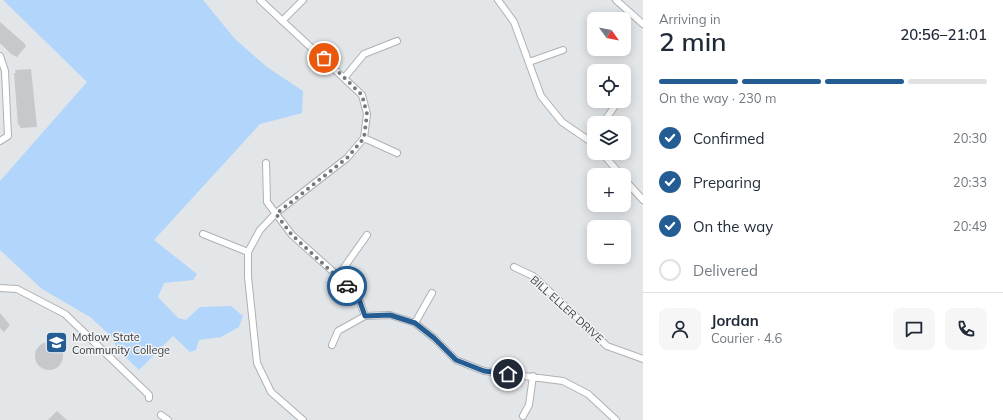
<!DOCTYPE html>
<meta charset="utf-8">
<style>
body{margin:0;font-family:Mulish,sans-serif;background:#f6f6f7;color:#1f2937;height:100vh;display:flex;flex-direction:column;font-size:15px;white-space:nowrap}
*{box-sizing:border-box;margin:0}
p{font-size:13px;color:#747a83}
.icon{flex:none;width:22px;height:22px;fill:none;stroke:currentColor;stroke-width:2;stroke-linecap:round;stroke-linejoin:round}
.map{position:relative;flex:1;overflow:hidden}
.drawer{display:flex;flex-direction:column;background:#fff;width:360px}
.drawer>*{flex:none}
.needle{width:26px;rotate:123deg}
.fabs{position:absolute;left:587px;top:12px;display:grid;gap:8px}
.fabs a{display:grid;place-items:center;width:44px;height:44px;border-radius:8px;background:#fff;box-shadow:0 2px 10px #0003;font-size:20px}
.pin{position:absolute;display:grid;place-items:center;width:34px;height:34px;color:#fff;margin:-17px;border:2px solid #fff;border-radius:50%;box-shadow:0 1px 4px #0007}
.courier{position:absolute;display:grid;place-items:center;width:40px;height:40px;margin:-20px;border:3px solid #245c94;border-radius:50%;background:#fff;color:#222;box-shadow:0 1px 5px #0007}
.overview em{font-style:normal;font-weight:600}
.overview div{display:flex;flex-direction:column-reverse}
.overview{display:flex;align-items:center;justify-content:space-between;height:68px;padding:0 16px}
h1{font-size:26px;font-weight:600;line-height:30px}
.bar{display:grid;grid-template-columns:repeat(4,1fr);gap:6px 4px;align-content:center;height:48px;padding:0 16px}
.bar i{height:5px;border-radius:3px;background:#e0e1e3}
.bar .on{background:#245c94}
.bar p{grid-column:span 4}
.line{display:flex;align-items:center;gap:10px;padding:0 16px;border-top:1px solid #e0e1e3}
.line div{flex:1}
.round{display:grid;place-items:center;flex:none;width:42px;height:42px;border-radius:8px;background:#f6f6f7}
ol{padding:0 16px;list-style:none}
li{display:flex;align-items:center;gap:12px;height:44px}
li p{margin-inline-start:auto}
li .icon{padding:4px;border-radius:50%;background:#245c94;color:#fff;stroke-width:4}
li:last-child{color:#747a83}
li i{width:22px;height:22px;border:2px solid #e0e1e3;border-radius:50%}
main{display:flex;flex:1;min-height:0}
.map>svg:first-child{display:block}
.green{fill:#b1d5fb}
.building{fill:#c6c8cb}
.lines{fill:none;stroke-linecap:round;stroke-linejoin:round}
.minor-casing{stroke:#aeb1b4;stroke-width:8}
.minor{stroke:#fff;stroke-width:6}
.done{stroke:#76787a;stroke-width:4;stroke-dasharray:0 7.2}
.route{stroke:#245c94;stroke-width:5}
.labels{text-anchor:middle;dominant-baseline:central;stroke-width:3;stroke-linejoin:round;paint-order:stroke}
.street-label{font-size:11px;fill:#3c3d3e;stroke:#f0f3f6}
.poi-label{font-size:11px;fill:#3c3d3e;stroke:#f0f3f6;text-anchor:start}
</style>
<main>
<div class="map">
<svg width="643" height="420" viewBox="0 0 643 420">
<rect width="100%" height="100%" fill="#e3e6e9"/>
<path class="green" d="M3 0H203L235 39 267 67 303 91 302 113 260 124 154 240 197 274 193 280 164 283 158 297 178 318 186 320 200 307 231 306 243 316 239 327 221 337 199 340 196 350 190 352 173 336 139 370 117 349 112 337 90 317 42 289 0 250V181L87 82Z"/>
<path class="building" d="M0 22 24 43 26 46 17 57 11 54 0 43Z
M31 69 37 127 20 128V125H18L14 73H16L15 70Z
M0 313 10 325 4 332 0 328Z
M35 356a14 14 0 1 1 28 0a14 14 0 1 1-28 0Z
M57 411 67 420H48Z"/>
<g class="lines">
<defs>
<path id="minor" d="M260 0 362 95 367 114 364 138 347 158 276 213 260 230 248 252V277L257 363 271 392 303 420
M498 0 514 22 541 96 562 122 594 144
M616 0 643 24
M282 21 303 0
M0 56 5 71 8 136 0 141
M529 62 563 50
M345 77 364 54 397 41
M603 123 617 103
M364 138 397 153
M602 153 621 175
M266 163 267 202 292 235 338 276 359 299 365 316
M624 179 643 200
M203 234 248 252
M514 267 533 276 607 346 643 359
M338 276 367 235
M0 288 17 289 65 314 149 395V398
M415 323 432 293
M332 345 338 331 365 316 390 315 415 323 434 338 456 360 484 371 563 381 588 394 616 420
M161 415 168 420
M523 416 529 405 533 376"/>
</defs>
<use href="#minor" class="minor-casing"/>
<use href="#minor" class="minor"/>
</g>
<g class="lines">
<path class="done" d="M324 58 362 95 367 114 364 138 347 158 276 214 292 235 347 286"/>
<path class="route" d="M347 286 359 299 365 316 390 315 415 323 434 338 456 360 484 371 508 374"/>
</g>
<defs>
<symbol id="university-square" viewBox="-11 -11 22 22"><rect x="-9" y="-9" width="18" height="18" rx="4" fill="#245c94" stroke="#f0f3f6"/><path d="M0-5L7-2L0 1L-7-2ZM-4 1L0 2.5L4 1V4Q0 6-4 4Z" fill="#fff"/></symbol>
</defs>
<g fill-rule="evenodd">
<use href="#university-square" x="44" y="330" width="25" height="25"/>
</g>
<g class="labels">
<g class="street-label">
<text transform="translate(567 309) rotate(42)">BILL ELLER DRIVE</text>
</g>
<g class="poi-label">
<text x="72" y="337">Motlow State<tspan x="72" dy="13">Community College</tspan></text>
</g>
</g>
</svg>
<div class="fabs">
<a><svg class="needle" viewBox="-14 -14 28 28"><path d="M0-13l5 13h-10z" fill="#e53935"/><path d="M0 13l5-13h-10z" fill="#747a83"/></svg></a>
<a><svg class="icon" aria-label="locate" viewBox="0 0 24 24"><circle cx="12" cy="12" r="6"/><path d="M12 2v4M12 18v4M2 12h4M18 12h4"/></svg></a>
<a><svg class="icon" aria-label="layers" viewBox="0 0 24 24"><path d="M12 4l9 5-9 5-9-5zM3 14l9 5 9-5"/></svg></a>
<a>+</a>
<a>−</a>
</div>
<div class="pin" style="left:324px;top:58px;background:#ea580c"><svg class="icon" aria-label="bag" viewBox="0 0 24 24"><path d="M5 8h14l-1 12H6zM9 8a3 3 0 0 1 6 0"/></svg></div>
<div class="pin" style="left:508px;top:374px;background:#1f2937"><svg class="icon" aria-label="home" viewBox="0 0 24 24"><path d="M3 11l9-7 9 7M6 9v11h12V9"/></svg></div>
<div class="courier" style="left:347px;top:286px"><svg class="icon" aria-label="car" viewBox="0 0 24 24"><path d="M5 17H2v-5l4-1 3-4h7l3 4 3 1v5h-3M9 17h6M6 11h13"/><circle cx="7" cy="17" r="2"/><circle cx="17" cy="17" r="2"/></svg></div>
</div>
<section class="drawer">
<div class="overview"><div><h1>2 min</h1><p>Arriving in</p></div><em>20:56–21:01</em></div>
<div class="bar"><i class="on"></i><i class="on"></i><i class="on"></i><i></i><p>On the way · 230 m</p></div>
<ol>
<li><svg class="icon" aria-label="check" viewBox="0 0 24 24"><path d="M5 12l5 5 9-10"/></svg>Confirmed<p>20:30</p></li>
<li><svg class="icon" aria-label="check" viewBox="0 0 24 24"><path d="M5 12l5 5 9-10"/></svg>Preparing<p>20:33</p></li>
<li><svg class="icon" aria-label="check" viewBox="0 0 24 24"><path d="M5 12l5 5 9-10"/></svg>On the way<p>20:49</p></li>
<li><i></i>Delivered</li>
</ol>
<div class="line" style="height:72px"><a class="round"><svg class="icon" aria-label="person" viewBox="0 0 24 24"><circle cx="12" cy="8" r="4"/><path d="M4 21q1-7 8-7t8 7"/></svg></a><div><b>Jordan</b><p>Courier · 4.6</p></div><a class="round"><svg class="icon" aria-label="chat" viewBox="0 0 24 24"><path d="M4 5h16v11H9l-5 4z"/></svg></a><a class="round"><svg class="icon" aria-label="phone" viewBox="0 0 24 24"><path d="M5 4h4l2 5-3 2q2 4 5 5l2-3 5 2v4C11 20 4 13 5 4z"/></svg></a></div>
</section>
</main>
